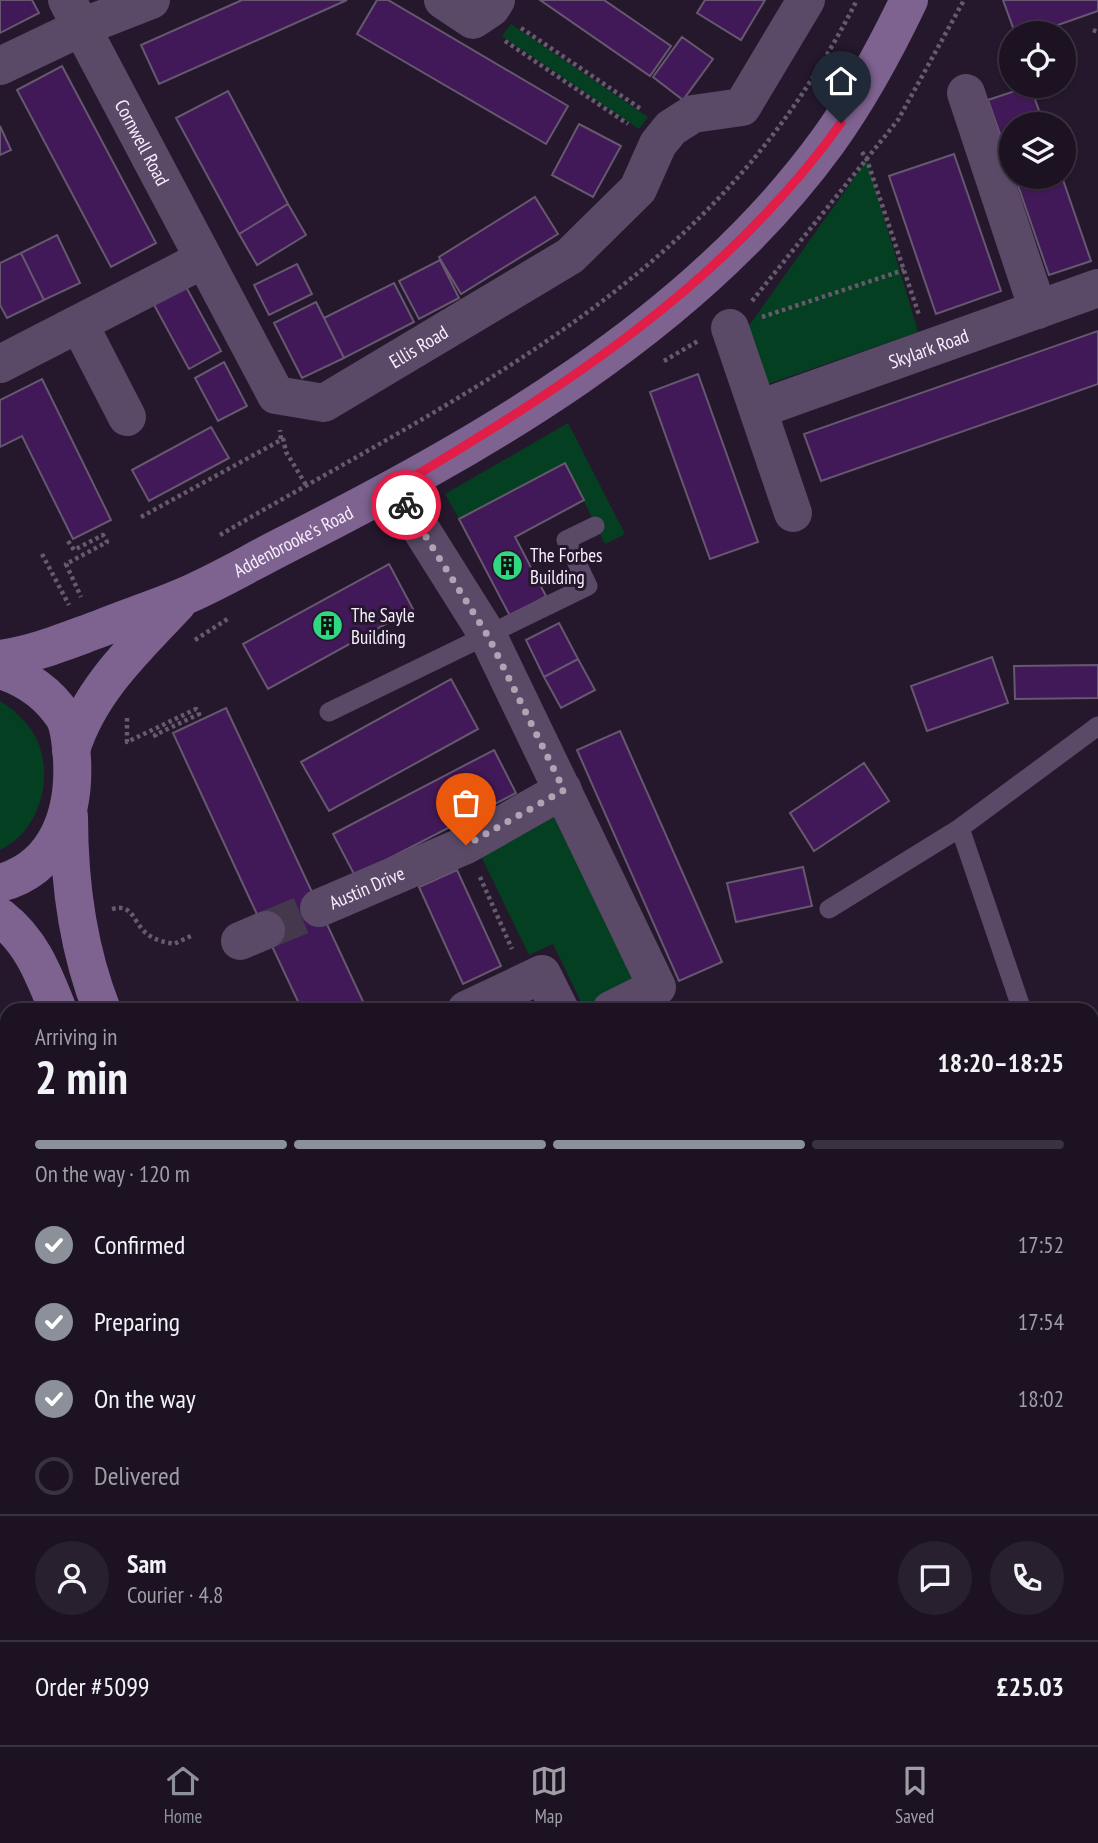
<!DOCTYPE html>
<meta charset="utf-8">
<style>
body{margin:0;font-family:"PT Sans Narrow",sans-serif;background:#29202f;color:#f1f3f6;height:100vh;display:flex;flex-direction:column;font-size:26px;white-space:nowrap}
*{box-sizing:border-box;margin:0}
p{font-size:23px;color:#a09ea5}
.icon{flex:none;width:38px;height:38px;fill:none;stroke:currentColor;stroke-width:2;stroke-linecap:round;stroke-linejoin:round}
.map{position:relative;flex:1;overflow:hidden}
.panel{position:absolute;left:0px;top:1003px;width:1099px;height:744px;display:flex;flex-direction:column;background:#1c1222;border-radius:21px 21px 0 0;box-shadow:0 2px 5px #0004,0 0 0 2px #3a3240}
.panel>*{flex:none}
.fabs{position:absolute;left:999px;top:21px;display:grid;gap:14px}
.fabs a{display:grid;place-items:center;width:77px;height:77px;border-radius:50%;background:#1c1222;box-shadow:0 2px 5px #0004,0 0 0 2px #3a3240;font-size:35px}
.pin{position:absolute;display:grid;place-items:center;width:60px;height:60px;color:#fff;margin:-72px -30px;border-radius:50% 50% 50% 0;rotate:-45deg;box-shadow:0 0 7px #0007}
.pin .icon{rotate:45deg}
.courier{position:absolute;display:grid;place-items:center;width:70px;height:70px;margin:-35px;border:5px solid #e11d48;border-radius:50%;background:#fff;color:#222;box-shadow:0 2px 9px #0007}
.overview em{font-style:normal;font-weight:800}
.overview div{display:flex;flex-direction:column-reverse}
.overview{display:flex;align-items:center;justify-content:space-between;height:119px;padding:0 35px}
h1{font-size:46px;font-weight:800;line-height:52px}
.bar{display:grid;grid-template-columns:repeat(4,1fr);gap:10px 7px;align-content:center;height:84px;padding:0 35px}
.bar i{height:9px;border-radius:5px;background:#3a3240}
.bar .active{background:#8c9099}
.bar p{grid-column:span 4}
.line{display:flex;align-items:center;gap:18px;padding:0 35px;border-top:2px solid #3a3240}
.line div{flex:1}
.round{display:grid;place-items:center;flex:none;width:74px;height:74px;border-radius:37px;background:#29202f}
ol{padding:0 35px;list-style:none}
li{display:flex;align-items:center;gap:21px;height:77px}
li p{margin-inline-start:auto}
li .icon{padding:7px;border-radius:50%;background:#8c9099;color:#fff;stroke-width:4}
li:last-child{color:#a09ea5}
li i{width:38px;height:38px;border:4px solid #3a3240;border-radius:50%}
.dock{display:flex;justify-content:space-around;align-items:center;height:98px;border-top:2px solid #3a3240;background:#1c1222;font-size:19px;color:#a09ea5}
.dock a{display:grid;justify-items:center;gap:4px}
.dock .active{color:#8c9099}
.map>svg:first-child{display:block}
.green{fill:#053f22}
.building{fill:#421958;stroke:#66586f;stroke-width:2}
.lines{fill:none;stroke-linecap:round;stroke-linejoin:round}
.street-tunnel{stroke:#44384c;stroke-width:38;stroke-dasharray:38 19;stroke-linecap:butt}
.path{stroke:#665a6d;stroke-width:4.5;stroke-dasharray:3.5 3.5;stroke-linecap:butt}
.lane{stroke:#5b4a67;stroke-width:19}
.street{stroke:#5b4a67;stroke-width:38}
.secondary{stroke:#7e6290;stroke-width:38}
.primary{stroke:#9874af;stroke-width:38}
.done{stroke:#aea4b4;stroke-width:7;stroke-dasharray:0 12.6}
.route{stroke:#e11d48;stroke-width:9}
.labels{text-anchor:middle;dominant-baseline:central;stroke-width:6;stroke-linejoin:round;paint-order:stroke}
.street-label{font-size:19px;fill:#f7effd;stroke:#25182d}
.poi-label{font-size:19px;fill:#f7effd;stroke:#25182d;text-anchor:start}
</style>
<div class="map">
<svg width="1098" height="1745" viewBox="0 0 1098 1745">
<rect width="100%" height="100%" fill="#25182d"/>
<path class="green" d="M511 24 648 117 639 129 502 36Z
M867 160 918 332 768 384 748 327Z
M568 423 625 534 605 544 565 463 459 519 445 494Z
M0 701C13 709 23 718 32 731 57 769 42 831 0 850Z
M561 813 641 979 583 1006 553 944 529 955 479 852Z"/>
<path class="building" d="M0 0H32L39 13 0 33Z
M242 0H347L159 84 141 45Z
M377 0H388L568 106 546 144 357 34Z
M540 0H604L671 46 650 76Z
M705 0H765L741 40 697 13Z
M1003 0H1098V11L1035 33H1015Z
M682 37 713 59 683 100 653 77Z
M62 66 156 243 111 267 17 90Z
M1030 86 1044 124H1012V168L988 100Z
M228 91 288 204 239 234 176 118Z
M579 124 621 146 593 197 552 175Z
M0 126 11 150 0 155Z
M954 154 1001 291 936 314 889 176Z
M1015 177H1062L1091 261 1049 275Z
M535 197 558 234 461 294 439 257Z
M288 204 306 235 257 265 239 234Z
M57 235 80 283 44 300 21 253Z
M21 253 44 300 7 318 0 305V263Z
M440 260 459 298 419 319 399 281Z
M297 264 312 294 269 315 254 285Z
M394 283 414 322 344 358 324 318Z
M185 285 221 351 189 369 153 303Z
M316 302 344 358 302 378 274 323Z
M1098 331V384L821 481 804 434Z
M224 362 247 406 218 421 195 378Z
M698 374 758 542 710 559 650 392Z
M42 379 111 520 73 539 22 436 0 447V400Z
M211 427 229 458 149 501 132 470Z
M565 463 584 500 515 537 546 596 510 616 459 519Z
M389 564 413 609 268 689 243 644Z
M559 623 578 659 544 677 526 640Z
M992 657 1008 703 927 731 911 686Z
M578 659 595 690 561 708 544 677Z
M1098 665V698L1015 699 1014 666Z
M451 679 478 729 329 811 301 762Z
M226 708 367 1010H302L248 895 173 733Z
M620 731 722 962 679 981 577 750Z
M494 750 516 793 355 876 333 834Z
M864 763 889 801 814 851 790 813Z
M803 867 812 906 736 922 727 883Z
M457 870 501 966 463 984 419 887Z
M0 1035 7 1049V1066L0 1069Z
M1097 1064 1098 1115 1092 1117V1066Z
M7 1146V1195L0 1198V1149Z
M1094 1362 1098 1369V1402L1092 1406Z
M7 1455V1487L0 1472V1458Z
M1095 1714 1098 1719V1745H1061L1057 1740H1092V1716Z
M119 1740H133L136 1745H108Z
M133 1740H161L163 1745H136Z
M193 1740H224L212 1745H195Z
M1000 1740H1020L1023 1745H990Z"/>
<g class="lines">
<path class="street-tunnel" d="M266 930 319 908"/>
<path class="path" d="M521 28 641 109
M1093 30 1098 32
M505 41 628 124
M862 152 867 160 919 315
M752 301 898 120 964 0
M762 317 904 270
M664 361 698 341
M283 438 286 452 306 485
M141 517 281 440 280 430
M220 535C394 433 591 338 729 187 780 132 823 67 857 0
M68 541 74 550 103 535 107 542 66 564 81 597
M42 554 69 605
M195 640 229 618
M127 718V742L196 709 199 714 155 735 157 739
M480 877 512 949
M112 909C133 903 133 922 146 933 154 940 164 942 174 944L191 936"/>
<path class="lane" d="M329 712 588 586 566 540 595 526
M829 909 960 828
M1022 1010 960 828 1098 726
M1092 1215 1098 1232
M689 1740 692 1745"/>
<g class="street">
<path id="s1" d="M67 0 204 259"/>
<path d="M443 0 473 20 491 8 496 0"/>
<path d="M0 66 82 27 151 0"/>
<path d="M966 93 1038 310"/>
<path d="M79 324 127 417"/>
<path d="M730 328 793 513"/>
<path id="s2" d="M0 364 204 259 276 395 324 403 570 256 638 189 658 144 671 128 693 114 742 107 806 0"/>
<path id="s3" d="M759 409 1098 288"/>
<path d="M395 488 488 636 657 987 611 1010"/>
<path id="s4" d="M319 908 466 845 563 790"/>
<path d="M240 941 266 930"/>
<path d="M466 1010 542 974 560 1010"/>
<path d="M0 1248 7 1245"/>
<path d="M0 1565 7 1581"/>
<path d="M77 1740 80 1745"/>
<path d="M896 1740 899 1745"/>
</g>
<g class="secondary">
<path id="s5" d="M0 659C35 654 66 641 99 629 126 618 154 609 180 598 214 584 246 565 279 548 480 446 693 327 828 141 859 98 886 48 909 0"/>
<path d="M0 670C27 678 48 693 64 717 70 728 71 747 72 759 75 813 57 868 0 883"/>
<path d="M71 750C89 691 136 647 177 604"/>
<path d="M69 816C69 883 77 947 102 1010"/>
<path d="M0 917C32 942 43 973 58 1010"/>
<path d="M473 1740 477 1745"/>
</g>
<path class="primary" d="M1092 1256 1098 1252
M307 1745 316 1740
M396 1745 406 1740"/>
</g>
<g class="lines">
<path class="done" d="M406 505 488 636 564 790 466 845"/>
<path class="route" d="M406 505 395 488C564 387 724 286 841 123"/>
</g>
<defs>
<symbol id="building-disc" viewBox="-11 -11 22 22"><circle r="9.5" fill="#31d882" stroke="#25182d"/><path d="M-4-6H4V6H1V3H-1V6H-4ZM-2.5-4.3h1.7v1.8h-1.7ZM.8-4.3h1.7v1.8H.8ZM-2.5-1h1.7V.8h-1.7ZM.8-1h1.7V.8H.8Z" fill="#111"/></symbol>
</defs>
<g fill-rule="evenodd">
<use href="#building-disc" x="490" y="548" width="35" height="35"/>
<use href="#building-disc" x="310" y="608" width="35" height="35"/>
</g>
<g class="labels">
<g class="street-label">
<text stroke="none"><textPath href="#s1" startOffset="161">Cornwell Road</textPath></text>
<text stroke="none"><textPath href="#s2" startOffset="542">Ellis Road</textPath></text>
<text stroke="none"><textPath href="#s3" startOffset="180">Skylark Road</textPath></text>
<text stroke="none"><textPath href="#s5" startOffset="317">Addenbrooke's Road</textPath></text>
<text stroke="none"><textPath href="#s4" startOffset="52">Austin Drive</textPath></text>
</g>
<g class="poi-label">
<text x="530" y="555">The Forbes<tspan x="530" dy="22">Building</tspan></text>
<text x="351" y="615">The Sayle<tspan x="351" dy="22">Building</tspan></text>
</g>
</g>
</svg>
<div class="fabs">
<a><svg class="icon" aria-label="locate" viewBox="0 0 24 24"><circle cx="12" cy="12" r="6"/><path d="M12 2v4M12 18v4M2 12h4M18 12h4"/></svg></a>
<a><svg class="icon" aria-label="layers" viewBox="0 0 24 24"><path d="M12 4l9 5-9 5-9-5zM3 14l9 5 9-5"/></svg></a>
</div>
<div class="pin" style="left:466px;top:845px;background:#ea580c"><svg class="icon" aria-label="bag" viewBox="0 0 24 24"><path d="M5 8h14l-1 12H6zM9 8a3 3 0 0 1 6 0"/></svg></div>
<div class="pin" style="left:841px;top:123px;background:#1f2937"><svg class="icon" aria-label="home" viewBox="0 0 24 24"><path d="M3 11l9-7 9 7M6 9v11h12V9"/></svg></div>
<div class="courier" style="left:406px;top:505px"><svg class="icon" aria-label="bike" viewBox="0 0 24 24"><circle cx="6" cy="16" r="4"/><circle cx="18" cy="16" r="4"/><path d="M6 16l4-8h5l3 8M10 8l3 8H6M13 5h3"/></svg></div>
<section class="panel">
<div class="overview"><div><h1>2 min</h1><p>Arriving in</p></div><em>18:20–18:25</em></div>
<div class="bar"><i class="active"></i><i class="active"></i><i class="active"></i><i></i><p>On the way · 120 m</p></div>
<ol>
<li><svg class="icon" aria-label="check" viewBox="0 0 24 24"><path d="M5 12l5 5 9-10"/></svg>Confirmed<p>17:52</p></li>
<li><svg class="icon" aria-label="check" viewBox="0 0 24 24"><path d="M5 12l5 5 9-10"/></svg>Preparing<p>17:54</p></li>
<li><svg class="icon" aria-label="check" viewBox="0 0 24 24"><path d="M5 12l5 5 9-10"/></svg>On the way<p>18:02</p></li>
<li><i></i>Delivered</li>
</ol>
<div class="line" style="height:126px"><a class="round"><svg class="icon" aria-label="person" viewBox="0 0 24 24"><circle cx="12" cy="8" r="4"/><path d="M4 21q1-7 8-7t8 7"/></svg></a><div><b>Sam</b><p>Courier · 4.8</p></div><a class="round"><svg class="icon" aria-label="chat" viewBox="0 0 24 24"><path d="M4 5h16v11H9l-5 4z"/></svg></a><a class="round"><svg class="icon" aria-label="phone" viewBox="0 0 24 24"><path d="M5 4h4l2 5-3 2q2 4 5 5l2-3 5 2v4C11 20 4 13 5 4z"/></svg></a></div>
<div class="line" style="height:91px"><div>Order #5099</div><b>£25.03</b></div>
</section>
</div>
<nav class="dock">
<a class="active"><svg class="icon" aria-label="home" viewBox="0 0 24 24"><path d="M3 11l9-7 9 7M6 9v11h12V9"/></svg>Home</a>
<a><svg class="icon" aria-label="map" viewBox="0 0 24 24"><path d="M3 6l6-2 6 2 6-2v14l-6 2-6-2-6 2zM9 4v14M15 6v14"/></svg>Map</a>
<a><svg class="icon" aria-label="saved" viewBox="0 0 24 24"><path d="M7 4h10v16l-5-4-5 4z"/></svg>Saved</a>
</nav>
